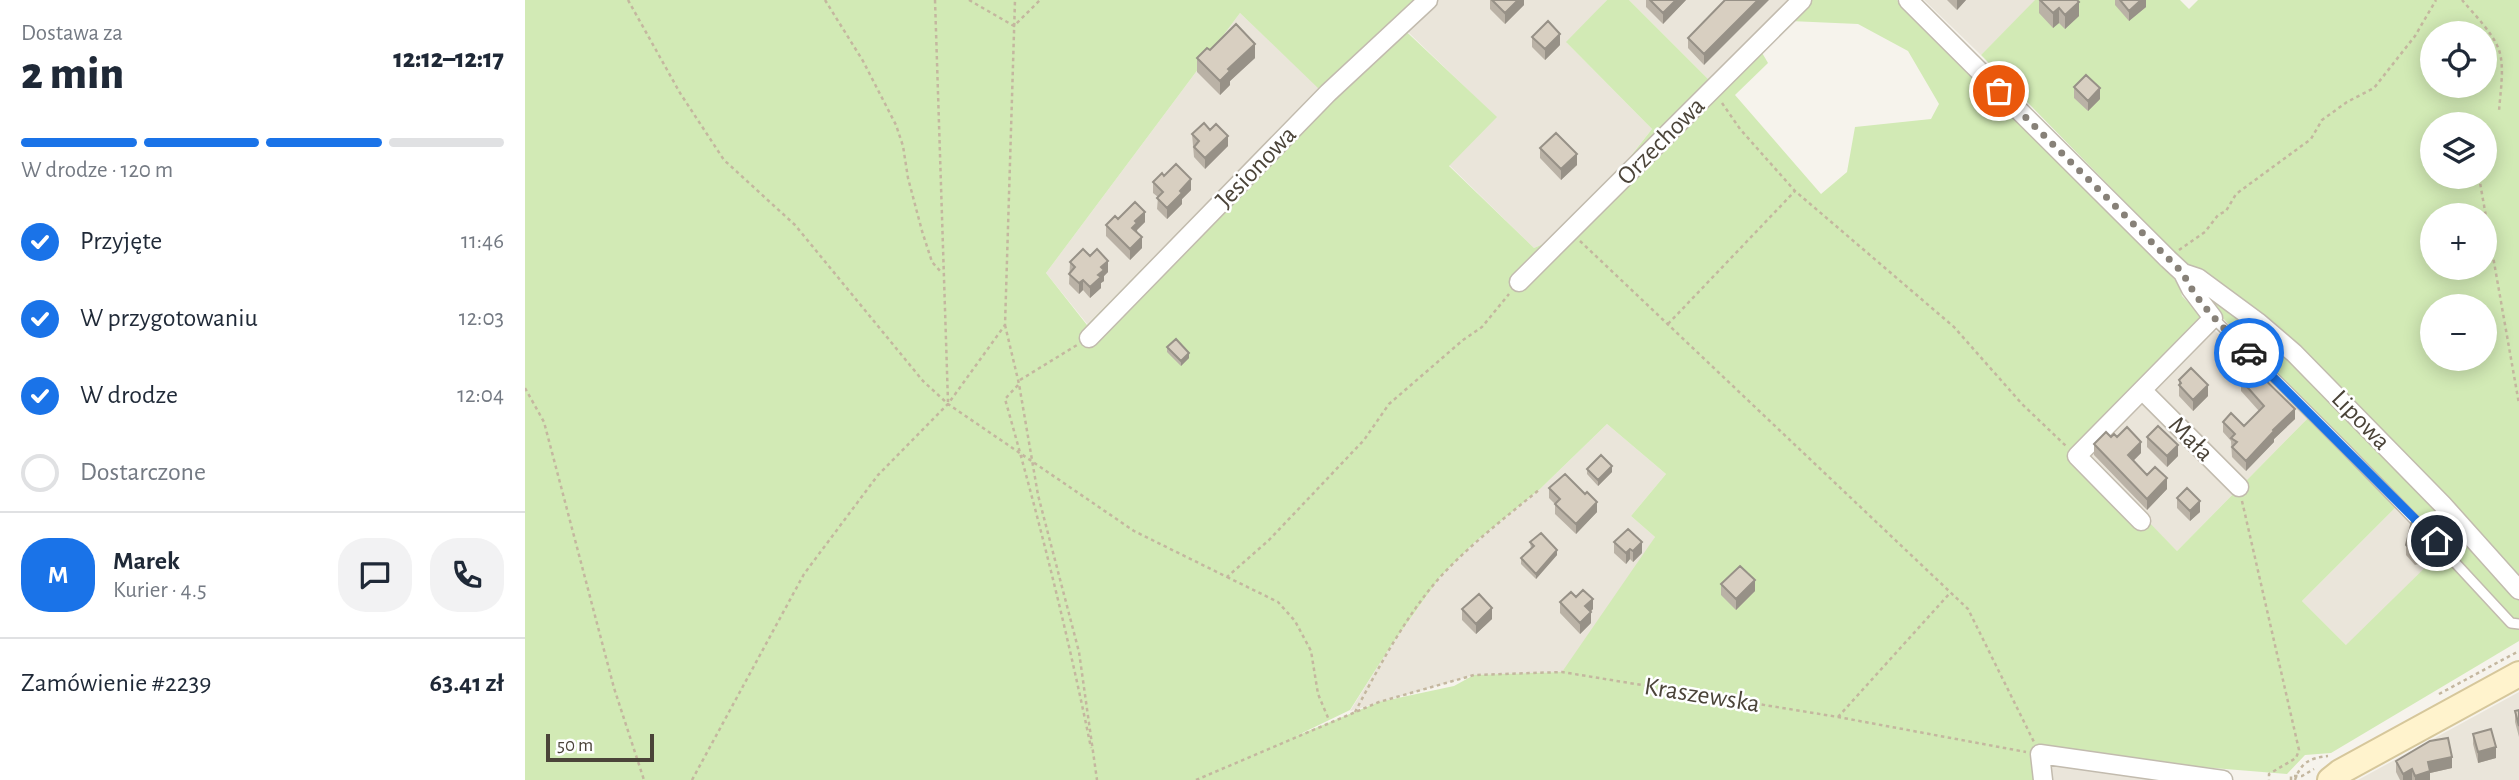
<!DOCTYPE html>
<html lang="pl">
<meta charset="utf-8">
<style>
body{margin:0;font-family:"Alegreya Sans",sans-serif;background:#f2f2f3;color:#1f2937;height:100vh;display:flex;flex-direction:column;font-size:26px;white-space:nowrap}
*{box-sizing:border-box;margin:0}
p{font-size:23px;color:#747a83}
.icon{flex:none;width:38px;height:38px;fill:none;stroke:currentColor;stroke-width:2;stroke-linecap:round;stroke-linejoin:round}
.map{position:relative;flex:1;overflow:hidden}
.side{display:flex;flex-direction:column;background:#fff;width:525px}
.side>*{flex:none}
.tools{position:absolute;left:1895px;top:21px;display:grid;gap:14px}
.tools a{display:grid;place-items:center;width:77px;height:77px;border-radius:50%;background:#fff;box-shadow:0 4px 18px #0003;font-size:35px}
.scale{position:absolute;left:21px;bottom:18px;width:108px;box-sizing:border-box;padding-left:7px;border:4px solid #4b4439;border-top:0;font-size:19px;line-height:24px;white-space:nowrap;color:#4b4439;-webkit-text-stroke:5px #fff;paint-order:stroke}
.pin{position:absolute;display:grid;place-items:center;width:60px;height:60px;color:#fff;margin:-30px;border:4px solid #fff;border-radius:50%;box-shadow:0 2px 7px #0007}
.courier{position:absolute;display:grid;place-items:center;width:70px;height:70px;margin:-35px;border:5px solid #1a73e8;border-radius:50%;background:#fff;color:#222;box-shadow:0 2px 9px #0007}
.summary em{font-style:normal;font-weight:800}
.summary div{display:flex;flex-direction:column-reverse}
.summary{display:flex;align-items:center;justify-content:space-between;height:119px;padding:0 21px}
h1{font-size:46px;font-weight:800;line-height:52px}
.bar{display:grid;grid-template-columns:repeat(4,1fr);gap:10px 7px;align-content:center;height:84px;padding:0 21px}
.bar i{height:9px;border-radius:5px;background:#e0e1e3}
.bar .active{background:#1a73e8}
.bar p{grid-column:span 4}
.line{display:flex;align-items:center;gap:18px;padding:0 21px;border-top:2px solid #e0e1e3}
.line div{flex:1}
.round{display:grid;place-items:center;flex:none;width:74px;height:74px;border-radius:28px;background:#f2f2f3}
ol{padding:0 21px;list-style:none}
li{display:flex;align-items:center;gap:21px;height:77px}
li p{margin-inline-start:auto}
li .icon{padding:7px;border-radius:50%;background:#1a73e8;color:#fff;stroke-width:4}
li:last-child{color:#747a83}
li i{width:38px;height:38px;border:4px solid #e0e1e3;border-radius:50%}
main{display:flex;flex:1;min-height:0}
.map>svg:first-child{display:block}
.residential{fill:#eae5da}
.green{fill:#d2eab5;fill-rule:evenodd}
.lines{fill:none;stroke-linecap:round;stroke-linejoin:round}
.lane-casing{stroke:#c2bbae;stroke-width:12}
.street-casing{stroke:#c2bbae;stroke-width:21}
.secondary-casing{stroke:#d6c79b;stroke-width:28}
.path{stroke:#c4b79f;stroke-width:2.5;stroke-dasharray:3.5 3.5;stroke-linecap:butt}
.lane{stroke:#fff;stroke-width:9}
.street{stroke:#fff;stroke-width:18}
.secondary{stroke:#fff3cd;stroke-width:24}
.wall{fill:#bab2a6}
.shaded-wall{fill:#979187}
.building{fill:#d8cfc1;stroke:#979187;stroke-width:2}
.done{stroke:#878178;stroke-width:7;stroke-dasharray:0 12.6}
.route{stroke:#1a73e8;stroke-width:9}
.labels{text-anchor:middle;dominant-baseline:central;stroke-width:5;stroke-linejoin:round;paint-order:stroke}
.street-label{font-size:26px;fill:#4b4439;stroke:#fff}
</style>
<main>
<section class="side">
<div class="summary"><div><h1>2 min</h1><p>Dostawa za</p></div><em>12:12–12:17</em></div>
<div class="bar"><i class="active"></i><i class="active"></i><i class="active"></i><i></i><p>W drodze · 120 m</p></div>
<ol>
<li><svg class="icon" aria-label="check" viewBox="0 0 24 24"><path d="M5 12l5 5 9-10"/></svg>Przyjęte<p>11:46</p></li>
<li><svg class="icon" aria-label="check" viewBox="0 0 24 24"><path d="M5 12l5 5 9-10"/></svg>W przygotowaniu<p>12:03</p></li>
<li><svg class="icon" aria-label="check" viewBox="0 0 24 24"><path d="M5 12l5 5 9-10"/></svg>W drodze<p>12:04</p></li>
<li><i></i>Dostarczone</li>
</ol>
<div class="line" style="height:126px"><b class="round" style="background:#1a73e8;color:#fff">M</b><div><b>Marek</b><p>Kurier · 4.5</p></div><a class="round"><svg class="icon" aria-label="chat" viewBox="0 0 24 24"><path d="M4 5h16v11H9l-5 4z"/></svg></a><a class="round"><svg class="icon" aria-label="phone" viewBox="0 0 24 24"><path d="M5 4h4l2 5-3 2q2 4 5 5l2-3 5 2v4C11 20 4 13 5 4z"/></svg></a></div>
<div class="line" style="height:91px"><div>Zamówienie #2239</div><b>63.41 zł</b></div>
</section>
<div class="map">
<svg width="1994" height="780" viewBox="0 0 1994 780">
<rect width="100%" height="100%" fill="#f6f3ec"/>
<path class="residential" d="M912 0H1082L1042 43 1127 129 1045 232 1009 248 924 165 971 117 882 31Z
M1104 0H1263L1183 79Z
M1399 0H1511L1456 55Z
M715 13 795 89 563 325 521 273Z
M1688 329 1785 416 1652 551 1559 457Z
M1082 424 1141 474 1106 516 1130 537 1050 675 1037 672 949 675 825 711 865 647 915 577 950 542 1015 489Z
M1872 506 1918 551 1822 646 1777 601Z
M1994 692V780H1833Z
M1515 754 1662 780H1519Z"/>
<path class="green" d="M0 0H890L870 21 972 117 924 166 1009 248 1046 232 1127 129 1041 42 1082 0H1104L1183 79 1229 39 1243 63 1210 95 1296 194 1322 172 1330 127 1406 119 1414 104 1383 51 1333 24 1265 21 1287 0H1372L1654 284 1657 296 1680 319 1552 448 1652 551 1785 416 1791 413 1677 297 1680 289C1799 376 1894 491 1994 598V641L1806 753 1780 755 1762 774 1516 754 1519 780H0ZM715 13 794 89 562 325 521 273ZM1082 424 1141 474 1106 516 1130 537 1037 672 949 675 929 686 854 702 771 736 825 710 865 647 915 577 950 542 1015 489ZM1872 506 1917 551 1821 645 1777 601Z
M1510 0H1655L1664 9 1673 0H1994V580L1839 411 1770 346 1655 258 1456 55ZM1908 33H1960V86H1908ZM1908 124H1960V177H1908ZM1908 215H1960V268H1908ZM1908 306H1960V359H1908Z"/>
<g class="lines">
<defs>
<path id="lane" d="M1688 318C1791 417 1890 518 1986 623L1994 624"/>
<path id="street" d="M1383 0 1643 259 1658 273 1673 278 1734 323 1769 353 1917 504 1994 590
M994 282 1277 0
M564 338 803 93 903 0
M1618 391 1714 487
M1616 521 1552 456 1688 318 1666 289 1658 273
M1518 780 1515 754 1698 780"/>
<path id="secondary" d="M1805 780 1815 772 1994 674"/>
</defs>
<use href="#lane" class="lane-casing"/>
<use href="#street" class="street-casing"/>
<use href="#secondary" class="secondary-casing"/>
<path class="path" d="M103 0 155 93 199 160 270 225 398 381 423 404 609 531 702 577 744 540 839 440 864 404 938 340 957 327 984 294
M300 0 338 61 371 125 378 146 383 178 397 231 407 262 417 273
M410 0 423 402
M444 0 489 26 515 0
M1937 0C1948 13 1968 33 1974 50 1980 68 1975 93 1974 112
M1197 103 1215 129 1270 191 1429 327 1497 404 1541 446
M1954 177 1994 404
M1055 241 1443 609 1509 742
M1654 250 1680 232 1693 215 1701 211 1711 194 1786 139 1797 120 1822 102 1849 88 1890 36 1911 0
M1143 324 1270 191
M480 325 494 384 513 495 554 652 572 780
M495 380 552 345
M493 385 480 399C513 515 542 630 566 748
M0 388 19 422 89 688 119 780
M1717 501 1774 750 1771 758 1744 774V780
M702 577 753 602 770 621 786 651 793 694 804 720
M1914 694 1994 651
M830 712C854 667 882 613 917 575 947 543 981 517 1015 489
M1313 717 1425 593
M167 780 279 574 353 475 423 404 480 325 490 0
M671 780 854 702 949 675 1037 672 1313 717 1501 752
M1766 780V776H1777L1789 769
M1770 780C1776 762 1785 758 1803 756"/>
<use href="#lane" class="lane"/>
<use href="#street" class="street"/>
<use href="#secondary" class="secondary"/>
</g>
<path class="wall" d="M965 0H999V5L980 24 965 9Z
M1121 0H1161L1138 24 1121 7Z
M1200 0 1179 65 1163 48V38Z
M1422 0H1441L1432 10Z
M1514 0H1552L1554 16 1540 29 1534 23 1528 28 1514 13Z
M1590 0H1621V7L1604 21 1590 5Z
M1007 37 1035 45 1020 60 1007 47Z
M685 50 730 58 705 81V85L695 95 672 72V58Z
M1549 87 1575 99 1563 111 1549 98Z
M667 134 703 146 680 169 669 157Z
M1015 148 1052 165 1036 180 1015 158Z
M639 176 666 190 657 199V204L642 219 632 209 633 197 628 193V182Z
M593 219 620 222 612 230 617 248 605 260 581 236V225Z
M545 262 583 272 579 276V281L576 283V288L565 298 558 290 554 294 544 284Z
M642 347 664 358 656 366 642 352Z
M1654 380 1683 396 1668 411 1654 396Z
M1716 380 1770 419 1749 439V442L1721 471 1707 457 1706 441 1698 432V422L1719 426 1734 411 1716 391Z
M1586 437H1592L1616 453 1608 461 1622 475 1642 489 1622 510 1569 455V444Z
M1622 437 1653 456 1642 467 1622 447Z
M1062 469 1087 472 1073 486 1062 474Z
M1024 488 1060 494 1072 512 1051 534 1030 514V504L1024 498Z
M1652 498 1675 512 1665 521 1652 508Z
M1005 542 1032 555 1011 579 996 564V558L1006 549Z
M1089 542 1117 553 1108 562 1105 559 1101 564 1089 553Z
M1881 545 1906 550 1905 554 1894 564 1890 565 1881 555Z
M1196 584 1230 591 1211 610 1196 595Z
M1051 597 1068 609 1065 612 1066 623 1055 634 1035 613V602Z
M937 609 967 619 951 634 937 620Z
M1994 710V737L1990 722V711Z
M1948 734 1971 758 1953 763 1948 744Z
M1871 761 1927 768 1905 773V780H1875L1871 772Z"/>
<path class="shaded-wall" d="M993 0H999V5L980 24V13Z
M1151 0H1161L1138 24V13Z
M1233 0H1244L1179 65V54Z
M1432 0H1441L1432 10Z
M1616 0H1621V7L1604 21V11Z
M1554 2V16L1540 29V15Z
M1534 8V23L1528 28V13Z
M1035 34V45L1020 60V49Z
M730 44V58L705 81V85L695 95V81L703 69Z
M1575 88V99L1563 111V101Z
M703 136V146L680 169V158Z
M1052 154V165L1036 180V169Z
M666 179V190L657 199V204L642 219V208L655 191Z
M620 212V222L612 230V234L607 228 610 221Z
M617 237V248L605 260V249Z
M583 261V272L579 276V281L576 283V288L565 298V287L573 275 576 267Z
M558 280V290L554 294V283Z
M664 353V358L656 366V361Z
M1683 385V396L1668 411V400Z
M1770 409V419L1749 439V442L1721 471V461L1748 430Z
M1616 442V453L1603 466V455Z
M1653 445V456L1642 467V456Z
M1087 466V472L1073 486V480Z
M1642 478V489L1622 510V499Z
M1675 501V512L1665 521V511Z
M1072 502V512L1051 534V524Z
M1906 539 1905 554 1894 564V554Z
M1117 542V553L1108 562V551Z
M1105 549V559L1101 564V553Z
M1032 550V555L1011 579V574Z
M1230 580V591L1211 610V599Z
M1068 599V609L1060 617V606Z
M967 608V619L951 634V624Z
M1066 612V623L1055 634V623Z
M1971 747V758L1953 763V752Z
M1927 757V768L1905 773V780H1890V776L1903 762Z
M1887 769V780H1878V774Z"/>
<path class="building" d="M967 0H993L980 13Z
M1125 0H1151L1138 13Z
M1200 0H1233L1179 54 1163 38Z
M1515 0H1552L1554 2 1540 15 1534 8 1528 13Z
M1595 0H1616L1604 11Z
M1023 21 1035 34 1020 49 1007 37Z
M711 24 730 44 703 69 705 71 695 81 672 58 682 48 685 50Z
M1561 75 1575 88 1563 101 1549 87Z
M679 123 685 130 691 124 703 136 680 158 669 147 674 141 667 134Z
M1031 133 1052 154 1036 169 1015 148Z
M651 164 666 179 655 191 657 193 642 208 632 198 638 192 628 182 637 173 639 176Z
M610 202 620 212 610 221 612 223 607 228 617 237 605 249 581 225 590 216 593 219Z
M558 249 565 256 572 249 583 261 576 267 579 270 573 275 576 277 565 287 558 280 554 283 544 274 550 267 545 262Z
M651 339 664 353 656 361 642 347Z
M1666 368 1683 385 1668 400 1654 385 1656 383 1654 380Z
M1728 368 1770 409 1748 430 1749 431 1721 461 1707 447 1712 442 1706 438 1710 434 1698 422 1706 413 1719 426 1739 406 1716 380Z
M1633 426 1653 445 1642 456 1622 437Z
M1602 427 1616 442 1603 455 1622 475 1630 467 1642 478 1622 499 1569 444 1581 432 1586 437 1589 434 1592 437Z
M1076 455 1087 466 1073 480 1062 469Z
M1040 474 1060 494 1062 492 1072 502 1051 524 1030 504 1035 499 1024 488Z
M1662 488 1675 501 1665 511 1652 498Z
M1887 521 1906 539 1905 543 1894 554H1890L1881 545Z
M1103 529 1117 542 1108 551 1105 549 1101 553 1089 542Z
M1016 533 1032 550 1011 574 996 558 1009 546 1005 542Z
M1215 566 1230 580 1211 599 1196 584Z
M1058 590 1068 599 1060 606 1066 612 1055 623 1035 602 1046 592 1051 597Z
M954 594 967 608 951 624 937 609Z
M1994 710V726L1990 711Z
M1966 729 1971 747 1953 752 1948 734Z
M1923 738 1927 757 1903 762 1905 771 1890 776 1887 769 1878 774 1871 761 1905 741Z"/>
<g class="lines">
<path class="done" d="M1474 91 1658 273C1673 305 1699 328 1724 353"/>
<path class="route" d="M1724 353 1912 541"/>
</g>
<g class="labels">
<g class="street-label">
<text transform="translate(1136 141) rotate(-45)">Orzechowa</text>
<text transform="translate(731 167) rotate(-46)">Jesionowa</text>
<text transform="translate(1836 420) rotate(46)">Lipowa</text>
<text transform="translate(1666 439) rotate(45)">Mała</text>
<text transform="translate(1177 695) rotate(9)">Kraszewska</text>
</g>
</g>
</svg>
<div class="tools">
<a><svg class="icon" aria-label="locate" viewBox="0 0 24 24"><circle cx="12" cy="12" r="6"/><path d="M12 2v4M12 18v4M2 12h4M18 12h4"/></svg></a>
<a><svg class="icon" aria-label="layers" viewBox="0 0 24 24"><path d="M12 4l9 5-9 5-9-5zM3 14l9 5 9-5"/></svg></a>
<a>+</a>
<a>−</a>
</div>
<div class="scale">50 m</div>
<div class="pin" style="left:1474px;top:91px;background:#ea580c"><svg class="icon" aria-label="bag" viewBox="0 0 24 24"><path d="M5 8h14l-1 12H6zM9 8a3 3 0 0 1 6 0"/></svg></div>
<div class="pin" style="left:1912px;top:541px;background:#1f2937"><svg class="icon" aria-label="home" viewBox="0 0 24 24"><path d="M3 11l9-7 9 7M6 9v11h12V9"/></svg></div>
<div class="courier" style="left:1724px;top:353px"><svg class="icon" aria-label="car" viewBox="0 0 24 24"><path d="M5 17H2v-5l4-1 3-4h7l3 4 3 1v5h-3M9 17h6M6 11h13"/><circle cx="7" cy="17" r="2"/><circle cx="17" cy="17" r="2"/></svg></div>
</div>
</main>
